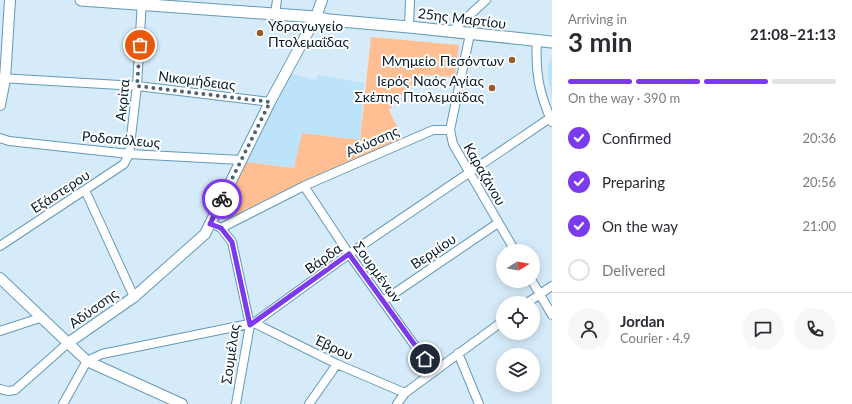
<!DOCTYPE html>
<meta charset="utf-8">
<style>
body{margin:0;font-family:Lato,sans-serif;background:#f7f7f7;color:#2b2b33;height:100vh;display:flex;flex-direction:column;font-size:15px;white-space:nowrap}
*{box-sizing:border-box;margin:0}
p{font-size:13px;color:#7c7c81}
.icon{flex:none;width:22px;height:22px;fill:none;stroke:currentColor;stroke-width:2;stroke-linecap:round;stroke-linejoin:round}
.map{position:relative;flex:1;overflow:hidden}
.panel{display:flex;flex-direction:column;background:#fff;width:300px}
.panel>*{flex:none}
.needle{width:26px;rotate:79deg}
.tools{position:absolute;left:496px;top:244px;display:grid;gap:8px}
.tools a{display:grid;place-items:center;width:44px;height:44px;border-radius:50%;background:#fff;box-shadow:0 2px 10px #0003;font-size:20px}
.pin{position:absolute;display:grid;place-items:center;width:34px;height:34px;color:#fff;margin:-17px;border:2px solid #fff;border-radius:50%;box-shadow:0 1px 4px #0007}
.courier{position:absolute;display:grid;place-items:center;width:40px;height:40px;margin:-20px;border:3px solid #7c3aed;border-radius:50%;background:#fff;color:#222;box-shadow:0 1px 5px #0007}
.headline em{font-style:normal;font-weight:700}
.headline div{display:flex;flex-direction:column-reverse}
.headline{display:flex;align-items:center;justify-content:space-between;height:68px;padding:0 16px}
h1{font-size:26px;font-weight:700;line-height:30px}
.bar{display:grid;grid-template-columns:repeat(4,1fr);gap:6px 4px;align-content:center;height:48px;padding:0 16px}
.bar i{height:5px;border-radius:3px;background:#e1e1e2}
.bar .on{background:#7c3aed}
.bar p{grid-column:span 4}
.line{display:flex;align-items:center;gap:10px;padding:0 16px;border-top:1px solid #e1e1e2}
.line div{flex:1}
.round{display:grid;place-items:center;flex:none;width:42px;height:42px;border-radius:21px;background:#f7f7f7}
ol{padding:0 16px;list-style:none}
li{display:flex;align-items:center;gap:12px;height:44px}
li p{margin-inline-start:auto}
li .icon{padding:4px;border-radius:50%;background:#7c3aed;color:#fff;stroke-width:4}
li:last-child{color:#7c7c81}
li i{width:22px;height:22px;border:2px solid #e1e1e2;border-radius:50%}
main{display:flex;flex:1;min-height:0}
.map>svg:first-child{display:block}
.built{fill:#bde3fa}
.green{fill:#ffbf93}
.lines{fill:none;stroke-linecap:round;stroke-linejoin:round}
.minor-casing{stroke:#6399b9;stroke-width:10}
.tertiary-casing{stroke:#6399b9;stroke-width:12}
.secondary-casing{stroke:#6399b9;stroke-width:13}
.minor{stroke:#fff;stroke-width:8}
.tertiary{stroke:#fff;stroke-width:10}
.secondary{stroke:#fff;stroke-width:11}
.done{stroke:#4f6472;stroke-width:4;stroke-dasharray:0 7.2}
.route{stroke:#7c3aed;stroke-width:5}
.poi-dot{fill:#9b5a26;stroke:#fff;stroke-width:1.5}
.labels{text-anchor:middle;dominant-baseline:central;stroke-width:4;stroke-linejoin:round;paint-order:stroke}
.street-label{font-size:14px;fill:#061c29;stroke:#fff}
.poi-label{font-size:14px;fill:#061c29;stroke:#fff;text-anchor:end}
</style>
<main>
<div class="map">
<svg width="552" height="404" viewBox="0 0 552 404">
<rect width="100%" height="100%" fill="#d6ebf9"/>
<path class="built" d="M552 58V99L548 79V65Z
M289 73 316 80 318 75 364 83 360 140 302 133 294 168 245 162Z"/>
<path class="green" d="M371 37 459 45 455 77 422 75 389 110 403 139 227 220 218 217 245 162 294 168 302 133 360 140Z"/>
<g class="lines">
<defs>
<path id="minor" d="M275 14 277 0
M409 27 410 0
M451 32 486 0
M470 34 450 130 453 144 515 251
M537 41C535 72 539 93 552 122
M0 78 137 86 270 102
M0 138 9 141 129 154 241 160
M304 186 349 254 433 371
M85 190 134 297
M217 226 221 228 232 242 250 325 236 404
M221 228 304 186 433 130H450
M0 246 124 164 129 154 137 86 142 0
M532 281 552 315
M383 301 498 223
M527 303 552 286
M254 323 337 364 405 393
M0 331 40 318
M458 353 479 404
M0 389 8 391 15 390 68 343
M63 404 87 361 102 354 254 323 349 254 550 118
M309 404 337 364
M397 404 405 393 503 321"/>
<path id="tertiary" d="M0 105 5 79 10 0
M0 278 87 361 182 404
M68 343 134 297 205 234 270 102 316 17 322 0"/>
<path id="secondary" d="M81 0 316 17 329 20 409 27 552 42"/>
</defs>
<use href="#minor" class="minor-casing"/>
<use href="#tertiary" class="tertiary-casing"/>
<use href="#secondary" class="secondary-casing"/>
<use href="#minor" class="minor"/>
<use href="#tertiary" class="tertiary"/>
<use href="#secondary" class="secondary"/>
</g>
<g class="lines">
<path class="done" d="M140 45 137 86 270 102 222 199"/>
<path class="route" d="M222 199 210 224 221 228 232 242 250 325 349 254 425 359"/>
</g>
<g class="poi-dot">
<circle cx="260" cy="33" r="4"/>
<circle cx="512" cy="60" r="4"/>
<circle cx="492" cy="88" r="4"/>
</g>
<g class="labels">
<g class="street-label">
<text transform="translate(462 18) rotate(7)">25ης Μαρτίου</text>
<text transform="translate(197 80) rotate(7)">Νικομήδειας</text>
<text transform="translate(122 100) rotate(-84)">Ακρίτα</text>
<text transform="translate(121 139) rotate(5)">Ροδοπόλεως</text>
<text transform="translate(372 141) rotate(-24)">Αδύσσης</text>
<text transform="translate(485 174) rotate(60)">Καραζάνου</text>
<text transform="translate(60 191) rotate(-33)">Εξάστερου</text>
<text transform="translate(433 251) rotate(-34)">Βερμίου</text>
<text transform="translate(323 258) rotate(-36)">Βάρδα</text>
<text transform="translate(378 272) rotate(54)">Σουρμένων</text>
<text transform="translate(93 308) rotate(-36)">Αδύσσης</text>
<text transform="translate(334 347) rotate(25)">Έβρου</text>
<text transform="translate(230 354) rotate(-82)">Σουμέλας</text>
</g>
<g class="poi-label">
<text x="268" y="25" text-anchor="start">Υδραγωγείο<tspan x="268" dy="16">Πτολεμαΐδας</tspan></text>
<text x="504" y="60">Μνημείο Πεσόντων</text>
<text x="484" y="80">Ιερός Ναός Αγίας<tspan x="484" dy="16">Σκέπης Πτολεμαΐδας</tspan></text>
</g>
</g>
</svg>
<div class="tools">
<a><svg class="needle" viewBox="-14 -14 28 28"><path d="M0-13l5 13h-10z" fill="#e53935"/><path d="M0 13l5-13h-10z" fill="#7c7c81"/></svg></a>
<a><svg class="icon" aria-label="locate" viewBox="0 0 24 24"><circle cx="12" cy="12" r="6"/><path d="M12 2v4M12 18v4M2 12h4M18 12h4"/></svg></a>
<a><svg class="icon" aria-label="layers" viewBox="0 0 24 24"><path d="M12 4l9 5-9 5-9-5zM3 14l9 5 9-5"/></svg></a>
</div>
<div class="pin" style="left:140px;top:45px;background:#ea580c"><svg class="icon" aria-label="bag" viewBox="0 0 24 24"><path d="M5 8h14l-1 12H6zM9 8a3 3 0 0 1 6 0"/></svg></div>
<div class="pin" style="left:425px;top:359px;background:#1f2937"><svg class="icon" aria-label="home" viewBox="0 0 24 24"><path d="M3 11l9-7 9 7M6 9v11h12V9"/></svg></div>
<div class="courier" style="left:222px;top:199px"><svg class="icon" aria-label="bike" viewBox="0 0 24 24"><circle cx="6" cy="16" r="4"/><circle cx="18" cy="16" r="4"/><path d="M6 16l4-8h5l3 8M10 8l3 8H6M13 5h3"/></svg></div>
</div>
<section class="panel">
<div class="headline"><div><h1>3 min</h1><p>Arriving in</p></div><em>21:08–21:13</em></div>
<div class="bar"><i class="on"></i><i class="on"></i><i class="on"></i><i></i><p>On the way · 390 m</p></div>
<ol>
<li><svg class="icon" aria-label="check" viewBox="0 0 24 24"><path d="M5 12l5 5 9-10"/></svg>Confirmed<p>20:36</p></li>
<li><svg class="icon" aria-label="check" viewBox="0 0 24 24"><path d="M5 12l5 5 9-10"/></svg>Preparing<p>20:56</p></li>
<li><svg class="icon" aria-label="check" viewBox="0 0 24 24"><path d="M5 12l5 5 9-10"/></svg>On the way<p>21:00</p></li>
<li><i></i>Delivered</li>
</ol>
<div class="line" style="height:72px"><a class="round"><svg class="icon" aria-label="person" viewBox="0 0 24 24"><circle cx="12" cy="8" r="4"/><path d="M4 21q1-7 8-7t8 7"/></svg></a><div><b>Jordan</b><p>Courier · 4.9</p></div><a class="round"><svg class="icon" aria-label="chat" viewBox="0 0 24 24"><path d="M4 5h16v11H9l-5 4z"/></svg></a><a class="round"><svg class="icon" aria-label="phone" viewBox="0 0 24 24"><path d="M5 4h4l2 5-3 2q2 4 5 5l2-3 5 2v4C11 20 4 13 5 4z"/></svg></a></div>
</section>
</main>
